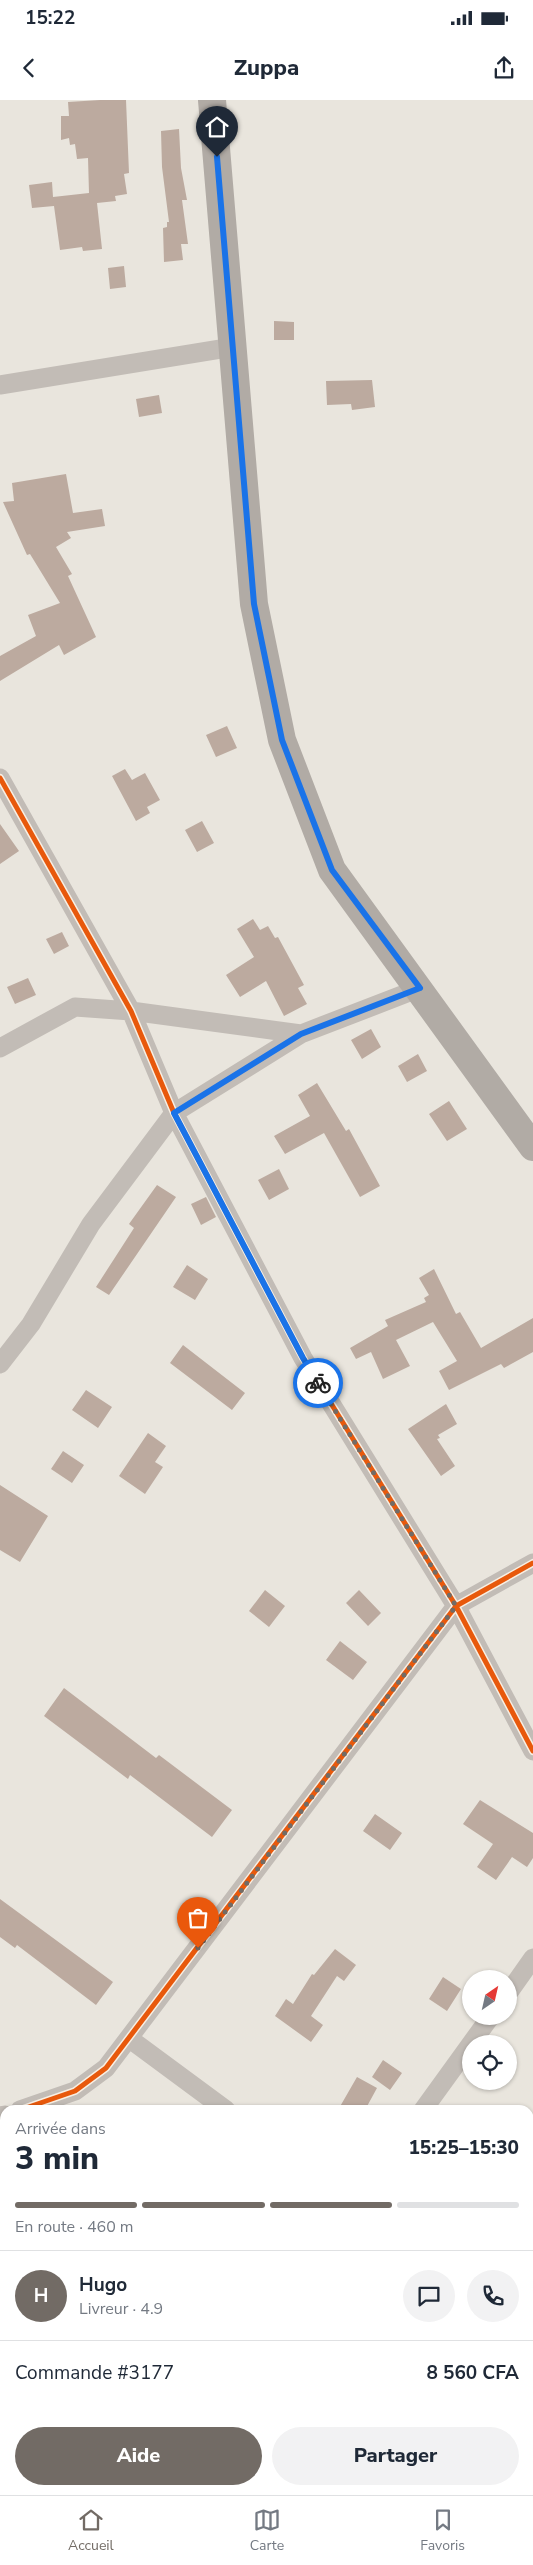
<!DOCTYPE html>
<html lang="fr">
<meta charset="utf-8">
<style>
body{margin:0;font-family:"Nunito Sans",sans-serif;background:#f2f2f3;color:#1f2937;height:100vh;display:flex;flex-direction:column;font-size:19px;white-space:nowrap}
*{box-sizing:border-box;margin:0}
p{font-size:16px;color:#747a83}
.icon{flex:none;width:28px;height:28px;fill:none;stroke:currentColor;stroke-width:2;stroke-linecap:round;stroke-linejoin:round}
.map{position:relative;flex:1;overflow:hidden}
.side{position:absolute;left:0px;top:2005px;width:534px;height:390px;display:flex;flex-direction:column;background:#fff;border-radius:15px 15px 0 0;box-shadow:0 1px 4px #0004}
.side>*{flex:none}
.needle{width:32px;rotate:34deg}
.buttons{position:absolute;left:462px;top:1870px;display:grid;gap:10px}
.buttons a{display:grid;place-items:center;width:55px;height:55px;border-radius:50%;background:#fff;box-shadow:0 1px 4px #0004;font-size:25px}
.pin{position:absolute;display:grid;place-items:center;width:42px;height:42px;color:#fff;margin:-51px -21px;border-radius:50% 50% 50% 0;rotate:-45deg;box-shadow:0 0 5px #0007}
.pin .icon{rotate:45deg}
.courier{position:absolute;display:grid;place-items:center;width:50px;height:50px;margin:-25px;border:4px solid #1a73e8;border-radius:50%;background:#fff;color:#222;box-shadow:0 1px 6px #0007}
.headline em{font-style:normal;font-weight:800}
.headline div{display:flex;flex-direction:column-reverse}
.headline{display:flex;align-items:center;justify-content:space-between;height:85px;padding:0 15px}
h1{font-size:32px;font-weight:800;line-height:38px}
.bar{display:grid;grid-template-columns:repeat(4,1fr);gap:8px 5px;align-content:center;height:60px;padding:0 15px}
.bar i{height:6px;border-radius:4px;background:#e0e1e3}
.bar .active{background:#726b65}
.bar p{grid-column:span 4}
.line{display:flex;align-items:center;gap:12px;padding:0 15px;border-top:1px solid #e0e1e3}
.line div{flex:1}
.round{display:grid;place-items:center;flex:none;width:52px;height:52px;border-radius:26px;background:#f2f2f3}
.cta{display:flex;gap:10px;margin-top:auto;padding:10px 15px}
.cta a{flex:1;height:58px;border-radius:30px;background:#726b65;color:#fff;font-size:20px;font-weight:800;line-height:58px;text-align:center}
.cta a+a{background:#f2f2f3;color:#1f2937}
.status{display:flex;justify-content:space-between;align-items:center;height:35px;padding:0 25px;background:#fff;direction:ltr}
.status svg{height:14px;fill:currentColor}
header{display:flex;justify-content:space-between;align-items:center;height:65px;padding:0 15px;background:#fff;font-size:22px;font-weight:800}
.tab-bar{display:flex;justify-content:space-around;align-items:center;height:70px;border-top:1px solid #e0e1e3;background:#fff;font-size:14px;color:#747a83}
.tab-bar a{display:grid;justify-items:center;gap:2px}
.tab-bar .active{color:#726b65}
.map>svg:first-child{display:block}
.building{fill:#bcaa9f}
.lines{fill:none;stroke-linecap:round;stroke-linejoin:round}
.minor{stroke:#c2bcb6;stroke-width:19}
.primary{stroke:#b1aba5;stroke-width:28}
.cycleway-casing{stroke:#f8efe3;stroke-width:8}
.cycleway{stroke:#e8590c;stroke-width:5}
.done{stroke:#726b65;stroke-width:5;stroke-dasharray:0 9}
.route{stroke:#1a73e8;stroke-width:6}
</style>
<div class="status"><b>15:22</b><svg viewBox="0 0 49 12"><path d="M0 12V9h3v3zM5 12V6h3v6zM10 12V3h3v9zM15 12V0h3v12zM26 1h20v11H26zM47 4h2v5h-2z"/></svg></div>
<header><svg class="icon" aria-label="back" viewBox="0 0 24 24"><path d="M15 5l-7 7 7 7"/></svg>Zuppa<svg class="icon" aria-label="share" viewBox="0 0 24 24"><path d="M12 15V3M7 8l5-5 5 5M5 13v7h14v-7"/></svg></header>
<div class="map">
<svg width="533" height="2395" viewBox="0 0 533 2395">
<rect width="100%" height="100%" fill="#e9e5dd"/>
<path class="building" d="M100 0H126L129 73 124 74 127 94 115 96 116 101 97 103 102 149 83 151 82 147 60 150 54 106 32 108 29 85 52 82 53 97 89 93 88 58 77 59 75 44 70 45 69 38 61 40V16H69L68 2Z
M179 29 181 68 187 100H182L188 144H181L183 160 164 162 163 128 167 127V122H169L162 67 161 31Z
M124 166 126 187 110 189 108 168Z
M274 221 294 222V240H274Z
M372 280 375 307 352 310 351 304 327 305 326 281Z
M159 295 162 313 139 317 136 299Z
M66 374 73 413 102 409 105 426 67 432 71 438 56 447 72 474 68 476 96 537 64 555 59 545 0 581V556L36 536 28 515 60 503 30 454 27 455 3 402 14 401 12 383Z
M227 626 237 648 216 657 206 635Z
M125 669 132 680 145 673 160 700 147 707 150 713 136 721 112 676Z
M202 721 214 743 197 752 185 730Z
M0 724 19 751 0 764Z
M253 819 260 830 268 826 275 838 278 837 304 885 298 888 307 904 284 916 266 881 240 897 226 875 254 857 237 829Z
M62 832 69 846 54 854 46 839Z
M28 878 36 895 15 904 7 887Z
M371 929 381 947 362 959 351 940Z
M418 954 427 971 407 982 398 966Z
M317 983 346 1031 349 1029 380 1086 360 1097 324 1033 285 1054 274 1036 310 1016 298 995Z
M449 1001 467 1029 447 1041 429 1014Z
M279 1069 289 1089 269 1100 258 1080Z
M157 1085 176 1097 109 1195 96 1187 134 1128 129 1124Z
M206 1097 216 1117 201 1125 191 1104Z
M187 1165 208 1179 195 1200 173 1187Z
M434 1169 456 1214 460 1212 481 1248 533 1218V1252L504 1268 501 1264 449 1290 439 1271 457 1261 433 1222 396 1240 410 1266 383 1279 371 1252 356 1259 350 1248 388 1226 385 1220 426 1202 424 1198 429 1195 419 1178Z
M183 1245 245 1293 232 1310 170 1263Z
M86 1290 112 1307 98 1328 72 1310Z
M446 1304 457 1324 438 1335 440 1338 437 1339 455 1366 441 1376 408 1329Z
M148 1333 166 1346 155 1362 163 1367 145 1394 119 1376Z
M63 1351 84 1365 72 1383 51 1369Z
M0 1385 48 1416 20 1462 0 1450Z
M265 1490 285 1506 269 1527 249 1511Z
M359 1490 381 1513 368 1526 346 1503Z
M340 1541 367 1562 353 1580 326 1560Z
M64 1588 156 1658 159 1655 232 1710 212 1737 130 1675 128 1679 44 1616Z
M480 1700 533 1733V1758L527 1767 512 1757 496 1780 477 1767 493 1744 463 1724Z
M375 1714 402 1733 390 1750 363 1731Z
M0 1799 113 1882 96 1905 17 1845 15 1848 0 1837Z
M335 1849 356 1865 344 1881 337 1876 311 1916 323 1925 311 1942 275 1916 286 1899 293 1904 312 1874 314 1875Z
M443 1877 461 1889 447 1911 429 1899Z
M383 1960 402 1973 390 1990 372 1977Z
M357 1977 377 1988 365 2010H338Z"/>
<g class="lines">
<path class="minor" d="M0 285 233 247
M0 678 131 911 174 1013 303 1258 456 1506 533 1651
M0 948 75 907 131 911 301 934
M0 1264 31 1224 91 1124 174 1013 301 934 420 888
M509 1892 533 1858
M130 1939 226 2010
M20 2010 75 1991 106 1968 456 1506 533 1463
M423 2010 491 1916
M0 2016 5 2015
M529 2200 533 2202
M154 2395 157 2390"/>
<path class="primary" d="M212 0 254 504 282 640 332 770 533 1047"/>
<defs>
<path id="cycleway" d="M0 678 131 911 174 1013 303 1258 456 1506 533 1651
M20 2010 75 1991 106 1968 456 1506 533 1463"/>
</defs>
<use href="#cycleway" class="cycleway-casing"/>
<use href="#cycleway" class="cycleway"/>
</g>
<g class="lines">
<path class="done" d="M198 1848 456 1506 318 1283"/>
<path class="route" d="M217 57 254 504 282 640 332 770 420 888 301 934 174 1013 303 1258 318 1283"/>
</g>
</svg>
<div class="buttons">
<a><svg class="needle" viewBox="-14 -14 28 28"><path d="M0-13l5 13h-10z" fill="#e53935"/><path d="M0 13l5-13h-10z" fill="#747a83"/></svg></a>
<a><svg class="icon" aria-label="locate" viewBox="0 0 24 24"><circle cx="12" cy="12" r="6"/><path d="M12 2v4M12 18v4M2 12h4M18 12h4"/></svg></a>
</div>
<div class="pin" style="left:198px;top:1848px;background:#ea580c"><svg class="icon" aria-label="bag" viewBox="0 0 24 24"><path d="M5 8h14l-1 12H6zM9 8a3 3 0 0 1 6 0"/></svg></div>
<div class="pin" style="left:217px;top:57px;background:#1f2937"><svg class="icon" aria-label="home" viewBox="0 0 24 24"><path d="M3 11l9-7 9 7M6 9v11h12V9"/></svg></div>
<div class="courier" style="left:318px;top:1283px"><svg class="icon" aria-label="bike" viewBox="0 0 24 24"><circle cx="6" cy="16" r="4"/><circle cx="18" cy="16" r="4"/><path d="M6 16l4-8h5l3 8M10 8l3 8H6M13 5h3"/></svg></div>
<section class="side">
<div class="headline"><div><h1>3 min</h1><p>Arrivée dans</p></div><em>15:25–15:30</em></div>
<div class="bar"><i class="active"></i><i class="active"></i><i class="active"></i><i></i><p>En route · 460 m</p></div>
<div class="line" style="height:90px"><b class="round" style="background:#726b65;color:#fff">H</b><div><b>Hugo</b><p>Livreur · 4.9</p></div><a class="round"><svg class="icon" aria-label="chat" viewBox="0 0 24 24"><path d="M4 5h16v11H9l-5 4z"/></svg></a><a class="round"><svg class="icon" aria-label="phone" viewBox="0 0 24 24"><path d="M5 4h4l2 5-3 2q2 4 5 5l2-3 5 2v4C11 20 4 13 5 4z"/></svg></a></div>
<div class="line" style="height:65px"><div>Commande #3177</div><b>8 560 CFA</b></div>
<div class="cta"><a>Aide</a><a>Partager</a></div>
</section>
</div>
<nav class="tab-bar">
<a class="active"><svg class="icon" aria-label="home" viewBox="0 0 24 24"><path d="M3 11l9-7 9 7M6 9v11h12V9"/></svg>Accueil</a>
<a><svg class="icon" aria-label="map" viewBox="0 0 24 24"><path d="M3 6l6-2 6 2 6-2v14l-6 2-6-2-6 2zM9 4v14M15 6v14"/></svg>Carte</a>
<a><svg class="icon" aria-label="saved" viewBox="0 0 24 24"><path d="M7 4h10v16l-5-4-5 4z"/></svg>Favoris</a>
</nav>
